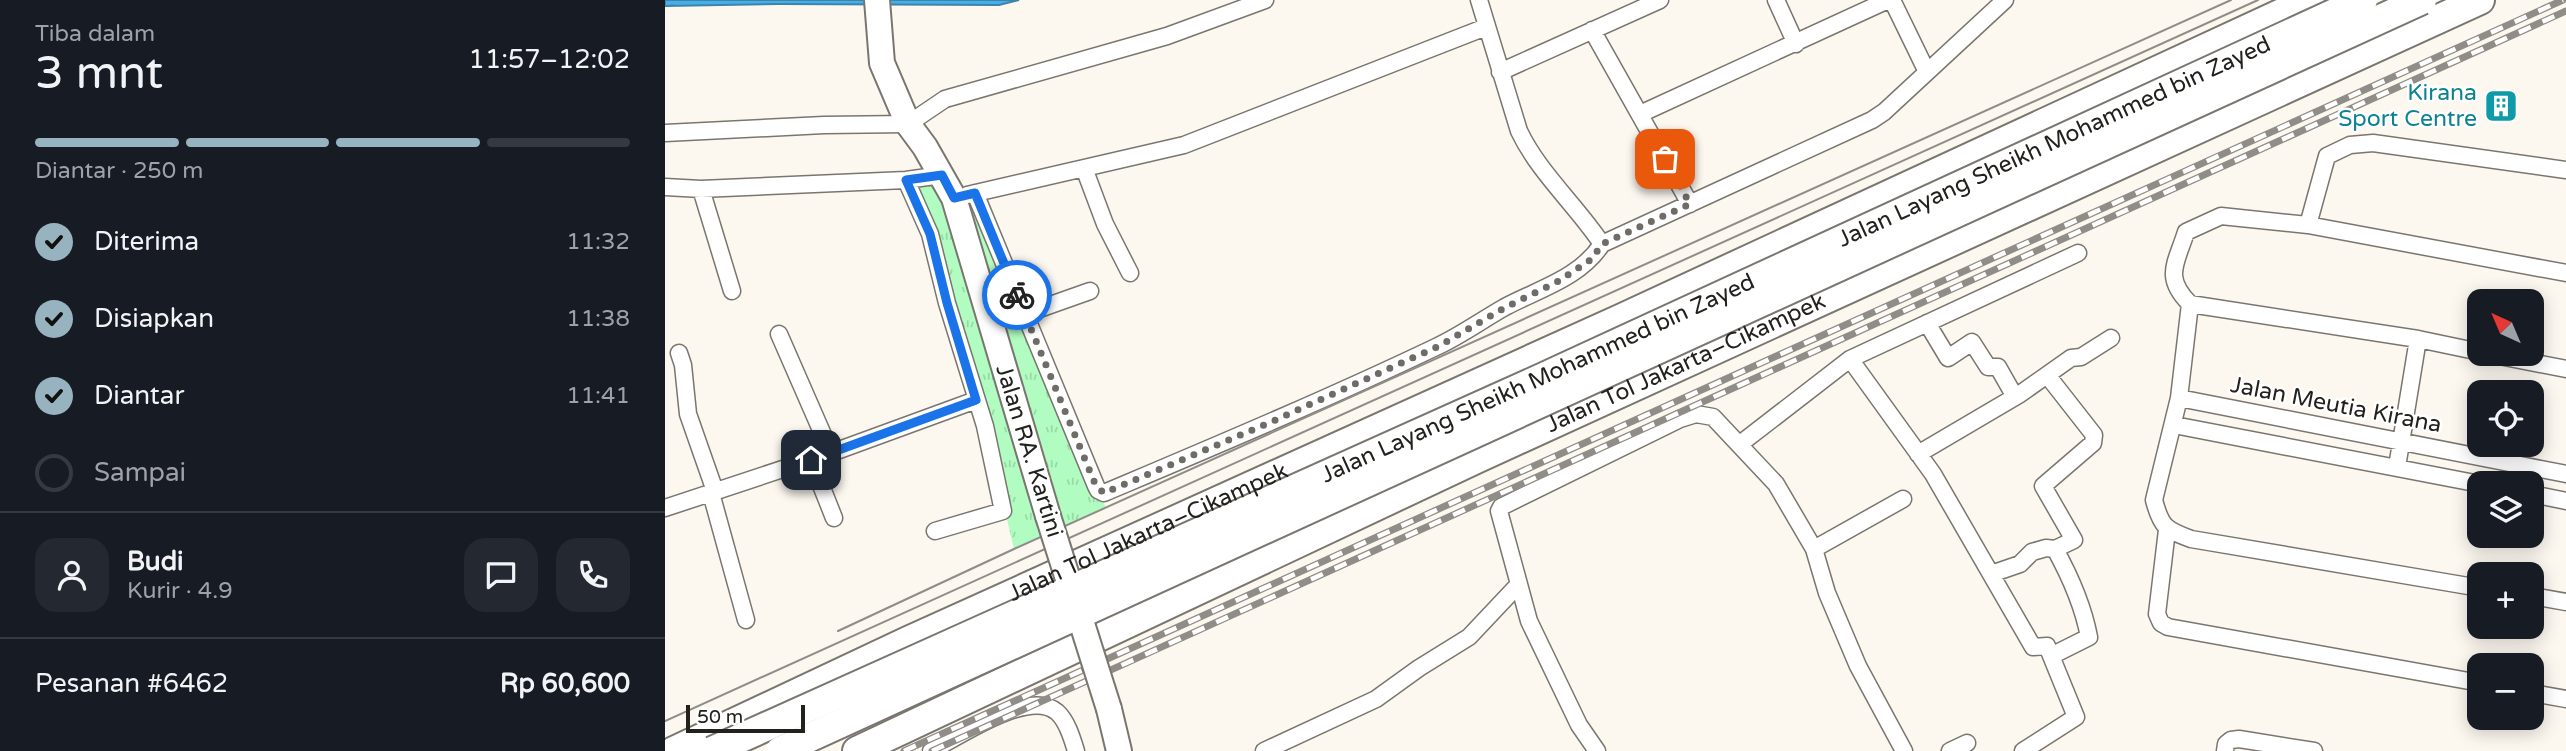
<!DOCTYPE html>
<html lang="id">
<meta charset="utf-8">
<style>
body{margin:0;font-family:"Varela Round",sans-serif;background:#242831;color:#f1f3f6;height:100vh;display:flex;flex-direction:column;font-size:26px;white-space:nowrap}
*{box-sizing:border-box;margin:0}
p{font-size:23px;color:#9ea1a6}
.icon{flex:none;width:38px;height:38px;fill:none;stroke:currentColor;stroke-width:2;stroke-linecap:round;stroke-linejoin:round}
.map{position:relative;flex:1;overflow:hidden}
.sheet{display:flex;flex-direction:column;background:#171b24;width:665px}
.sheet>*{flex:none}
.needle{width:46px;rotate:316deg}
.fabs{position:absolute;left:1802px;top:289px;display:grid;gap:14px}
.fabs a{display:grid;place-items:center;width:77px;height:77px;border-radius:14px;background:#171b24;box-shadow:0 4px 18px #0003;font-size:35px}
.scale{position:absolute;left:21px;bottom:18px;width:119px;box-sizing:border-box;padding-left:7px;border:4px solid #23211e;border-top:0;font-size:19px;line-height:24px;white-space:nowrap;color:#23211e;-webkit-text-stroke:5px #fff;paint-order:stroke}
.pin{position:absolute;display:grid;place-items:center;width:60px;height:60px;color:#fff;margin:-30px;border-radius:14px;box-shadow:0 4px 10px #0006}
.courier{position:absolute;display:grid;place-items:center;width:70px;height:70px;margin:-35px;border:5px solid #1a73e8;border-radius:50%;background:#fff;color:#222;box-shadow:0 2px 9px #0007}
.summary em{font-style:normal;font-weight:600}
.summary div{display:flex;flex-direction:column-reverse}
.summary{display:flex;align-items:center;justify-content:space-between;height:119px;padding:0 35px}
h1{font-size:46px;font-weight:600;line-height:52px}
.bar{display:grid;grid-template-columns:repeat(4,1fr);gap:10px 7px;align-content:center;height:84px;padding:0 35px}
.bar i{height:9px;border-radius:5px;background:#363941}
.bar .on{background:#98b3c0}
.bar p{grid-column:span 4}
.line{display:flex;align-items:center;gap:18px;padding:0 35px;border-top:2px solid #363941}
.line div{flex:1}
.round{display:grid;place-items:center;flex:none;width:74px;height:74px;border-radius:21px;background:#242831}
ol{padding:0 35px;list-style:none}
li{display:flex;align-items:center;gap:21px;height:77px}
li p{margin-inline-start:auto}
li .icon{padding:7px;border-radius:50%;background:#98b3c0;color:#111;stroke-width:4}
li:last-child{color:#9ea1a6}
li i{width:38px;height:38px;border:4px solid #363941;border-radius:50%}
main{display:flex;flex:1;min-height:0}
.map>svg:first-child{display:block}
.grass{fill:url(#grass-tufts)}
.water{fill:url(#water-waves);stroke:#3c84ab;stroke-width:2}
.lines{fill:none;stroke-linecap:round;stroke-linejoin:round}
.street-casing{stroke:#7a766f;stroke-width:19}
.primary-casing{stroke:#7a766f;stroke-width:28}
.highway-casing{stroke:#7a766f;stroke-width:32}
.street{stroke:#fff;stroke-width:16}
.primary{stroke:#fff;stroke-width:24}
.highway{stroke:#fff;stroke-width:28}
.tram{stroke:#908c87;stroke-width:2}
.rail-casing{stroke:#908c87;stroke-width:7}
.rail{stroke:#fff;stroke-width:4.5;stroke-dasharray:13;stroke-linecap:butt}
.primary-bridge-casing{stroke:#7a766f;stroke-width:28;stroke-linecap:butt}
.highway-bridge-casing{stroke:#7a766f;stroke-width:32;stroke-linecap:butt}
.primary-bridge{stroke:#fff;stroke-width:24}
.highway-bridge{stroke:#fff;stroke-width:28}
.done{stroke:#6f6c67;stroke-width:7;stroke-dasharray:0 12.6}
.route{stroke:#1a73e8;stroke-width:9}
.labels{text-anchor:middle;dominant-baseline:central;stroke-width:5;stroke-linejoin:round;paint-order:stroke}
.culture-label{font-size:23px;fill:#0d838f;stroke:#fff;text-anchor:end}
.street-label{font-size:23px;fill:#23211e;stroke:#fff}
</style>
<main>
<section class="sheet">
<div class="summary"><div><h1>3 mnt</h1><p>Tiba dalam</p></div><em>11:57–12:02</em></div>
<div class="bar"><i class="on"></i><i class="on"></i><i class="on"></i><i></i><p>Diantar · 250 m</p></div>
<ol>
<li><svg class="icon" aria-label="check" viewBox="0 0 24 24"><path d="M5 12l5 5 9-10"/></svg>Diterima<p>11:32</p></li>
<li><svg class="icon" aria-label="check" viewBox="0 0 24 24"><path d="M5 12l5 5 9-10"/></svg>Disiapkan<p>11:38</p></li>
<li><svg class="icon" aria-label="check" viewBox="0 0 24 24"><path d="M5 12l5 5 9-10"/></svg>Diantar<p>11:41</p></li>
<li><i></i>Sampai</li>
</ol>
<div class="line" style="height:126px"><a class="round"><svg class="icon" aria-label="person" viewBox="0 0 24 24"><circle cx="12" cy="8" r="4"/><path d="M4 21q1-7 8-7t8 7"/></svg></a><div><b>Budi</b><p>Kurir · 4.9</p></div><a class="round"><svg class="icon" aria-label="chat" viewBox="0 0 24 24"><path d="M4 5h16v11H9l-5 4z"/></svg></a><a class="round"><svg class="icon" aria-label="phone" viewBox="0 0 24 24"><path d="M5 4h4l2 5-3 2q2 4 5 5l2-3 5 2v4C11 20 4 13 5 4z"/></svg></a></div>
<div class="line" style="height:91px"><div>Pesanan #6462</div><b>Rp 60,600</b></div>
</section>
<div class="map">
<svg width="1901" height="751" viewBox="0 0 1901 751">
<defs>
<pattern id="grass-tufts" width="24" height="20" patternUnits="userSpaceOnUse" patternTransform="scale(1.75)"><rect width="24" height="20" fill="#b1fdc1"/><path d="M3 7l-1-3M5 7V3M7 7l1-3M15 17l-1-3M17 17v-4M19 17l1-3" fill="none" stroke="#98d9a5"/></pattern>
<pattern id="water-waves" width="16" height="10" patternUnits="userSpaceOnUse" patternTransform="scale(1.75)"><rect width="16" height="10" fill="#47afe7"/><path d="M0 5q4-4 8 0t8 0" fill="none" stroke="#3b8ebb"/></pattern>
</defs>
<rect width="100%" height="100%" fill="#fcf7ef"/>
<path class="grass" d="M277 175 289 198 310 193 441 508 349 549 320 426 241 180Z"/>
<path class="water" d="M0 0H354L334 5 114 4 0 6Z"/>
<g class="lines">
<defs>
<path id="street" d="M814 0 854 131C874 173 911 205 937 244
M1111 0 1131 44
M1227 0 1262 72
M927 30 1025 204
M835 72 995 0
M975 114 1223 0
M0 133 159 125 243 124 280 99 502 36 600 0
M419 168 440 224 465 273
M241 180 265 234 282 303 320 426 338 511 270 531
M0 187 36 189 241 180 277 175
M36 189 67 291
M310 193 431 486 433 490 439 493C550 446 662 399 771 347 795 336 817 320 840 307 874 289 915 278 937 244L1207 120 1219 112 1340 0
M302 195 519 145 821 27
M1643 225 1662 156 1685 145 1708 143 1901 170
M1525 304 1753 339 1815 352
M360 314 425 291
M1262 323 1283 358 1307 342 1323 367H1333L1350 397
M114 334 166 453
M14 353 18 365 23 414 50 491
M1824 354 1901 369
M1185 359 1268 474 1368 647 1382 646 1411 717 1358 751
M1514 398 1901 474
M1509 425 1815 484
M1075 444 1185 359 1413 253
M1253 454 1355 394 1406 358 1416 357 1446 338
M146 460 169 518
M1732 467 1753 339
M46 493 81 620
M1867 494 1901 501
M0 508 166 453 311 400
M1502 530 1492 614 1496 623 1503 627 1815 683
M1149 549 1238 499
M1326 574 1355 564 1367 552 1381 548 1390 549 1409 540 1378 486 1428 443 1429 435 1382 375
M1815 588 1526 539C1501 530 1496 527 1489 500L1514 398 1525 304C1498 277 1511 264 1521 232L1556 216 1643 225 1901 273
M1867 596 1901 602
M1386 656 1424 637C1418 605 1406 578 1390 549
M1867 693 1901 699
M266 751C293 737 364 688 392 712 402 721 407 738 411 751
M599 751 711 699 754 668 804 637 854 584
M932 751 914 725 864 621 834 511 836 507 1015 419 1031 414 1048 417 1111 484 1149 549 1162 593 1193 666 1239 751
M1285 751 1302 743
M1560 751 1561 744 1566 740 1574 739 1649 751"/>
<path id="primary" d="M212 0 217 63 243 124 260 147 289 198 383 516
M444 709 454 751"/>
<g id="highway">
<path id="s1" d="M9 751 243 641 955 319 1645 0"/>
<path id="s2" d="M192 751 811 459 1815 0"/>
</g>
</defs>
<use href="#street" class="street-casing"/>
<use href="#primary" class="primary-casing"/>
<use href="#highway" class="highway-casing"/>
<use href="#street" class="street"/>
<use href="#primary" class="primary"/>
<use href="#highway" class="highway"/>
<path class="tram" d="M173 631 349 549 1566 0
M0 721 1593 0"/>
<defs>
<path id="rail" d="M239 751 1898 0
M267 751 1901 11"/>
</defs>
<use href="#rail" class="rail-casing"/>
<use href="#rail" class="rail"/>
<defs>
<path id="primary-bridge" d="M383 516 444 709"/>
<g id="highway-bridge">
<path id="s3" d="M47 751 870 381 1698 0"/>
<path d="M115 751 1757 0"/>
</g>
</defs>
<use href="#primary-bridge" class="primary-bridge-casing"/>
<use href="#highway-bridge" class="highway-bridge-casing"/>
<use href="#primary-bridge" class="primary-bridge"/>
<use href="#highway-bridge" class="highway-bridge"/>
</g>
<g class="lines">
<path class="done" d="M352 295 431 486 439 493 606 422 774 346 841 307 892 282 927 259 937 244 1025 204 1000 159"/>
<path class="route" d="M146 460 311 400 282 303 265 234 241 180 277 175 289 198 310 193 352 295"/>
</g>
<defs>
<symbol id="building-square" viewBox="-11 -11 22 22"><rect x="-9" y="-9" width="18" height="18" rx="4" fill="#0f9aa8" stroke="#fff"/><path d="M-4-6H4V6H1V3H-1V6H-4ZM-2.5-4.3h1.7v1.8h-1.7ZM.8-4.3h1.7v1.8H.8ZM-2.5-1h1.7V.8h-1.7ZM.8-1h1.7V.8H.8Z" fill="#fff"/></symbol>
</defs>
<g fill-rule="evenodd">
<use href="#building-square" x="1817" y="87" width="38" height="38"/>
</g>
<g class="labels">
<g class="culture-label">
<text x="1812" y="93">Kirana<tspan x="1812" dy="26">Sport Centre</tspan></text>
</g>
<g class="street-label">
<text stroke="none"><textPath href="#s3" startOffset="1474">Jalan Layang Sheikh Mohammed bin Zayed</textPath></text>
<text stroke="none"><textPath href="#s2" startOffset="915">Jalan Tol Jakarta–Cikampek</textPath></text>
<text stroke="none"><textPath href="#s3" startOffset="906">Jalan Layang Sheikh Mohammed bin Zayed</textPath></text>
<text transform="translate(1671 405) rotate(11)">Jalan Meutia Kirana</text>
<text transform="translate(364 451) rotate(73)">Jalan RA. Kartini</text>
<text stroke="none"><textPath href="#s1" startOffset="522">Jalan Tol Jakarta–Cikampek</textPath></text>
</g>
</g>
</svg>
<div class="fabs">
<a><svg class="needle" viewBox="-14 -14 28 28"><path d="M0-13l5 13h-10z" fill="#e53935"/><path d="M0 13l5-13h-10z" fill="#9ea1a6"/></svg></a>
<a><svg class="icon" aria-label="locate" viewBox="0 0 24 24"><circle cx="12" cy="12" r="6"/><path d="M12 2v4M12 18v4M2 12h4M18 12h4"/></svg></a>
<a><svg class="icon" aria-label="layers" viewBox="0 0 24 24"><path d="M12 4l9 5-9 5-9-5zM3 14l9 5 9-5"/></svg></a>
<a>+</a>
<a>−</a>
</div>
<div class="scale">50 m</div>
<div class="pin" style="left:1000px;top:159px;background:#ea580c"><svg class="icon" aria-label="bag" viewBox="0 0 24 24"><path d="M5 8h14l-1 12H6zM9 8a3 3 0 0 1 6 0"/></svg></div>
<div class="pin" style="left:146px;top:460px;background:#1f2937"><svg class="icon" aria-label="home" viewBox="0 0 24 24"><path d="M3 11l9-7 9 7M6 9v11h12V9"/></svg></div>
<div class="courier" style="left:352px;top:295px"><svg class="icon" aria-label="bike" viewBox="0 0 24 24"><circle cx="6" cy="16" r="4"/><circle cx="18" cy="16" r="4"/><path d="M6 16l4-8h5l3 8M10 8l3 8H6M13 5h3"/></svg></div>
</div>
</main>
